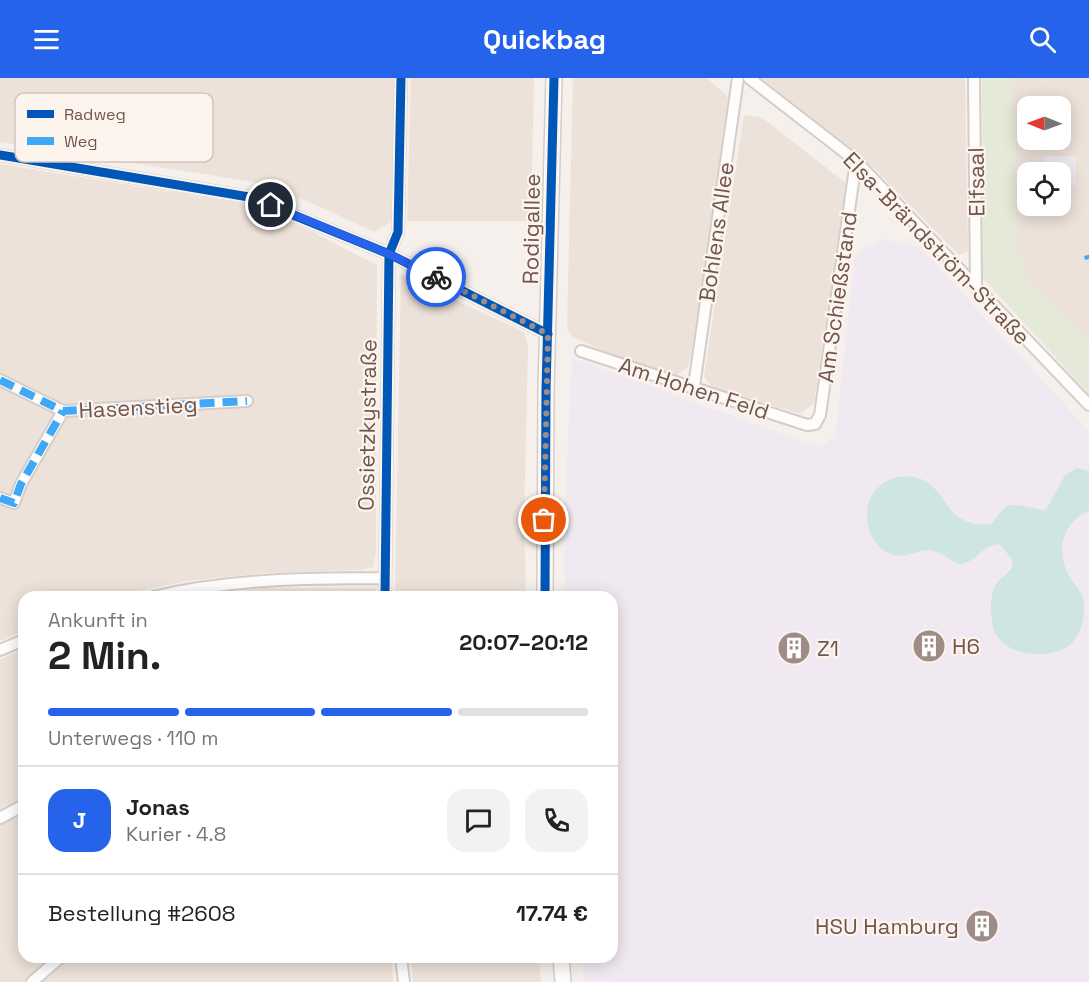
<!DOCTYPE html>
<html lang="de">
<meta charset="utf-8">
<style>
body{margin:0;font-family:"Space Grotesk",sans-serif;background:#f2f2f2;color:#222;height:100vh;display:flex;flex-direction:column;font-size:22px;white-space:nowrap}
*{box-sizing:border-box;margin:0}
p{font-size:20px;color:#767676}
.icon{flex:none;width:33px;height:33px;fill:none;stroke:currentColor;stroke-width:2;stroke-linecap:round;stroke-linejoin:round}
.map{position:relative;flex:1;overflow:hidden}
.drawer{position:absolute;left:18px;top:513px;width:600px;height:372px;display:flex;flex-direction:column;background:#fff;border-radius:18px;box-shadow:0 3px 15px #0003}
.drawer>*{flex:none}
.needle{width:39px;rotate:271deg}
.buttons{position:absolute;left:1017px;top:18px;display:grid;gap:12px}
.buttons a{display:grid;place-items:center;width:54px;height:54px;border-radius:12px;background:#fff;box-shadow:0 3px 15px #0003;font-size:30px}
.pin{position:absolute;display:grid;place-items:center;width:51px;height:51px;color:#fff;margin:-26px;border:3px solid #fff;border-radius:50%;box-shadow:0 2px 6px #0007}
.courier{position:absolute;display:grid;place-items:center;width:60px;height:60px;margin:-30px;border:4px solid #2563eb;border-radius:50%;background:#fff;color:#222;box-shadow:0 2px 8px #0007}
.overview em{font-style:normal;font-weight:700}
.overview div{display:flex;flex-direction:column-reverse}
.overview{display:flex;align-items:center;justify-content:space-between;height:102px;padding:0 30px}
h1{font-size:39px;font-weight:700;line-height:45px}
.bar{display:grid;grid-template-columns:repeat(4,1fr);gap:9px 6px;align-content:center;height:72px;padding:0 30px}
.bar i{height:8px;border-radius:4px;background:#e0e0e0}
.bar .selected{background:#2563eb}
.bar p{grid-column:span 4}
.line{display:flex;align-items:center;gap:15px;padding:0 30px;border-top:2px solid #e0e0e0}
.line div{flex:1}
.round{display:grid;place-items:center;flex:none;width:63px;height:63px;border-radius:18px;background:#f2f2f2}
header{display:flex;justify-content:space-between;align-items:center;height:78px;padding:0 30px;background:#2563eb;color:#fff;font-size:27px;font-weight:700}
.map>svg:first-child{display:block}
.residential{fill:#ede2d9;fill-rule:evenodd}
.education{fill:#f1e9f1}
.green{fill:#e4ead7}
.water{fill:#cee5e4}
.lines{fill:none;stroke-linecap:round;stroke-linejoin:round}
.street-casing{stroke:#d4cdc9;stroke-width:14}
.secondary-casing{stroke:#d4ccc8;stroke-width:18}
.street{stroke:#fefdfc;stroke-width:10}
.secondary{stroke:#fefdfc;stroke-width:15}
.quiet{stroke:#3fa9f5;stroke-width:8;stroke-dasharray:15 8;stroke-linecap:butt}
.cycleway-casing{stroke:#fdf4ed;stroke-width:13}
.cycleway{stroke:#0057b8;stroke-width:9}
.done{stroke:#9f8c86;stroke-width:6;stroke-dasharray:0 10.8}
.route{stroke:#2563eb;stroke-width:8}
.labels{text-anchor:middle;dominant-baseline:central;stroke-width:4.5;stroke-linejoin:round;paint-order:stroke}
.street-label{font-size:22px;fill:#70564f;stroke:#fdf4ed}
.poi-label{font-size:22px;fill:#70564f;stroke:#fdf4ed;text-anchor:start}
.key{fill:#fdf4ed;stroke:#d3c5be;stroke-width:1.5}
.key-label{font-size:16px;fill:#70564f}
</style>
<header><svg class="icon" aria-label="menu" viewBox="0 0 24 24"><path d="M4 6h16M4 12h16M4 18h16"/></svg>Quickbag<svg class="icon" aria-label="search" viewBox="0 0 24 24"><circle cx="10" cy="10" r="6"/><path d="M15 15l6 6"/></svg></header>
<div class="map">
<svg width="1089" height="904" viewBox="0 0 1089 904">
<rect width="100%" height="100%" fill="#f5f0eb"/>
<path class="residential" d="M0 0H394L391 144 374 154 305 122 254 104 0 64Z
M411 0H534L531 143H407Z
M573 0H707L728 19 698 240 688 289 675 298 625 283 573 259 567 251Z
M761 0H965L968 173 959 177 876 92Z
M1014 0H1089V265L1026 202V183L1016 180ZM1028 28H1060V62H1028ZM1028 94H1060V128H1028Z
M744 37 761 39 846 105 814 325 800 336 712 309 704 298Z
M0 86 246 126 307 151 377 187 376 475 373 489 360 492 264 495 185 503 114 519H24V552L0 563Z
M401 197 524 254 528 268 524 445 526 519H395Z
M263 510H376V519H200Z
M24 571V879H392L393 904H0V581Z
M411 879H539L541 904H413Z"/>
<path class="education" d="M1044 78H1076V107H1061L1060 94H1044Z
M882 161 920 169 1089 353V904H584L582 879H612V519H565L564 442 572 280 819 369 835 359 855 177Z"/>
<path class="green" d="M982 0H1014L1016 180 1026 183V202L1089 265V316L983 200Z"/>
<path class="water" d="M1077 390 1089 393V433C1064 443 1056 470 1067 494 1071 503 1081 512 1083 521 1086 533 1083 550 1075 561 1061 582 1018 580 1001 563 992 554 992 544 991 533 991 525 991 514 996 506 1000 501 1007 496 1012 490V481L999 466C981 467 976 486 958 486 950 482 942 475 934 473 924 470 916 475 907 477 879 483 863 452 868 428 874 400 911 388 933 409 942 417 947 430 956 437 967 446 978 447 991 446 996 441 1001 432 1007 428 1013 424 1036 432 1046 432L1065 397Z"/>
<g class="lines">
<defs>
<path id="street" d="M749 0 856 83 1089 327
M974 0 976 208
M0 77 249 119 389 176 548 256
M581 273 807 347 815 346 820 337 856 83
M0 302 63 333 247 323
M694 308 738 0
M0 420 14 425 21 406 63 333
M153 519C229 501 307 500 384 500
M385 519 389 176 398 154 401 0
M0 572 24 562
M0 740 24 727
M401 879 404 904
M32 904 61 879"/>
<path id="secondary" d="M545 519 546 313 554 0
M561 879 563 904"/>
</defs>
<use href="#street" class="street-casing"/>
<use href="#secondary" class="secondary-casing"/>
<use href="#street" class="street"/>
<use href="#secondary" class="secondary"/>
<path class="quiet" d="M1088 177 1089 181
M0 302 63 333 247 323
M0 420 14 425 21 406 63 333"/>
<defs>
<path id="cycleway" d="M0 77 249 119 389 176 548 256
M385 519 389 176 398 154 401 0
M545 519 546 313 554 0"/>
</defs>
<use href="#cycleway" class="cycleway-casing"/>
<use href="#cycleway" class="cycleway"/>
</g>
<g class="lines">
<path class="done" d="M436 199 548 256 544 442"/>
<path class="route" d="M271 127 389 176 436 199"/>
</g>
<defs>
<symbol id="building-disc" viewBox="-11 -11 22 22"><circle r="9.5" fill="#9f8c86" stroke="#fdf4ed"/><path d="M-4-6H4V6H1V3H-1V6H-4ZM-2.5-4.3h1.7v1.8h-1.7ZM.8-4.3h1.7v1.8H.8ZM-2.5-1h1.7V.8h-1.7ZM.8-1h1.7V.8H.8Z" fill="#fff"/></symbol>
</defs>
<g fill-rule="evenodd">
<use href="#building-disc" x="910" y="549" width="38" height="38"/>
<use href="#building-disc" x="775" y="551" width="38" height="38"/>
<use href="#building-disc" x="963" y="829" width="38" height="38"/>
</g>
<g class="labels">
<g class="street-label">
<text transform="translate(976 104) rotate(-91)">Elfsaal</text>
<text transform="translate(531 151) rotate(-89)">Rodigallee</text>
<text transform="translate(716 154) rotate(-82)">Bohlens Allee</text>
<text transform="translate(937 170) rotate(46)">Elsa-Brändström-Straße</text>
<text transform="translate(837 219) rotate(-82)">Am Schießstand</text>
<text transform="translate(694 310) rotate(18)">Am Hohen Feld</text>
<text transform="translate(138 329) rotate(-3)">Hasenstieg</text>
<text transform="translate(367 347) rotate(-89)">Ossietzkystraße</text>
</g>
<g class="poi-label">
<text x="952" y="568">H6</text>
<text x="817" y="570">Z1</text>
<text x="959" y="848" text-anchor="end">HSU Hamburg</text>
</g>
</g>
<rect x="15" y="15" width="198" height="69" rx="9" class="key"/>
<rect x="27" y="32" width="27" height="8" fill="#0057b8"/>
<rect x="27" y="59" width="27" height="8" fill="#3fa9f5"/>
<g class="key-label">
<text x="64" y="42">Radweg</text>
<text x="64" y="69">Weg</text>
</g>
</svg>
<div class="buttons">
<a><svg class="needle" viewBox="-14 -14 28 28"><path d="M0-13l5 13h-10z" fill="#e53935"/><path d="M0 13l5-13h-10z" fill="#767676"/></svg></a>
<a><svg class="icon" aria-label="locate" viewBox="0 0 24 24"><circle cx="12" cy="12" r="6"/><path d="M12 2v4M12 18v4M2 12h4M18 12h4"/></svg></a>
</div>
<div class="pin" style="left:544px;top:442px;background:#ea580c"><svg class="icon" aria-label="bag" viewBox="0 0 24 24"><path d="M5 8h14l-1 12H6zM9 8a3 3 0 0 1 6 0"/></svg></div>
<div class="pin" style="left:271px;top:127px;background:#1f2937"><svg class="icon" aria-label="home" viewBox="0 0 24 24"><path d="M3 11l9-7 9 7M6 9v11h12V9"/></svg></div>
<div class="courier" style="left:436px;top:199px"><svg class="icon" aria-label="bike" viewBox="0 0 24 24"><circle cx="6" cy="16" r="4"/><circle cx="18" cy="16" r="4"/><path d="M6 16l4-8h5l3 8M10 8l3 8H6M13 5h3"/></svg></div>
<section class="drawer">
<div class="overview"><div><h1>2 Min.</h1><p>Ankunft in</p></div><em>20:07–20:12</em></div>
<div class="bar"><i class="selected"></i><i class="selected"></i><i class="selected"></i><i></i><p>Unterwegs · 110 m</p></div>
<div class="line" style="height:108px"><b class="round" style="background:#2563eb;color:#fff">J</b><div><b>Jonas</b><p>Kurier · 4.8</p></div><a class="round"><svg class="icon" aria-label="chat" viewBox="0 0 24 24"><path d="M4 5h16v11H9l-5 4z"/></svg></a><a class="round"><svg class="icon" aria-label="phone" viewBox="0 0 24 24"><path d="M5 4h4l2 5-3 2q2 4 5 5l2-3 5 2v4C11 20 4 13 5 4z"/></svg></a></div>
<div class="line" style="height:78px"><div>Bestellung #2608</div><b>17.74 €</b></div>
</section>
</div>
